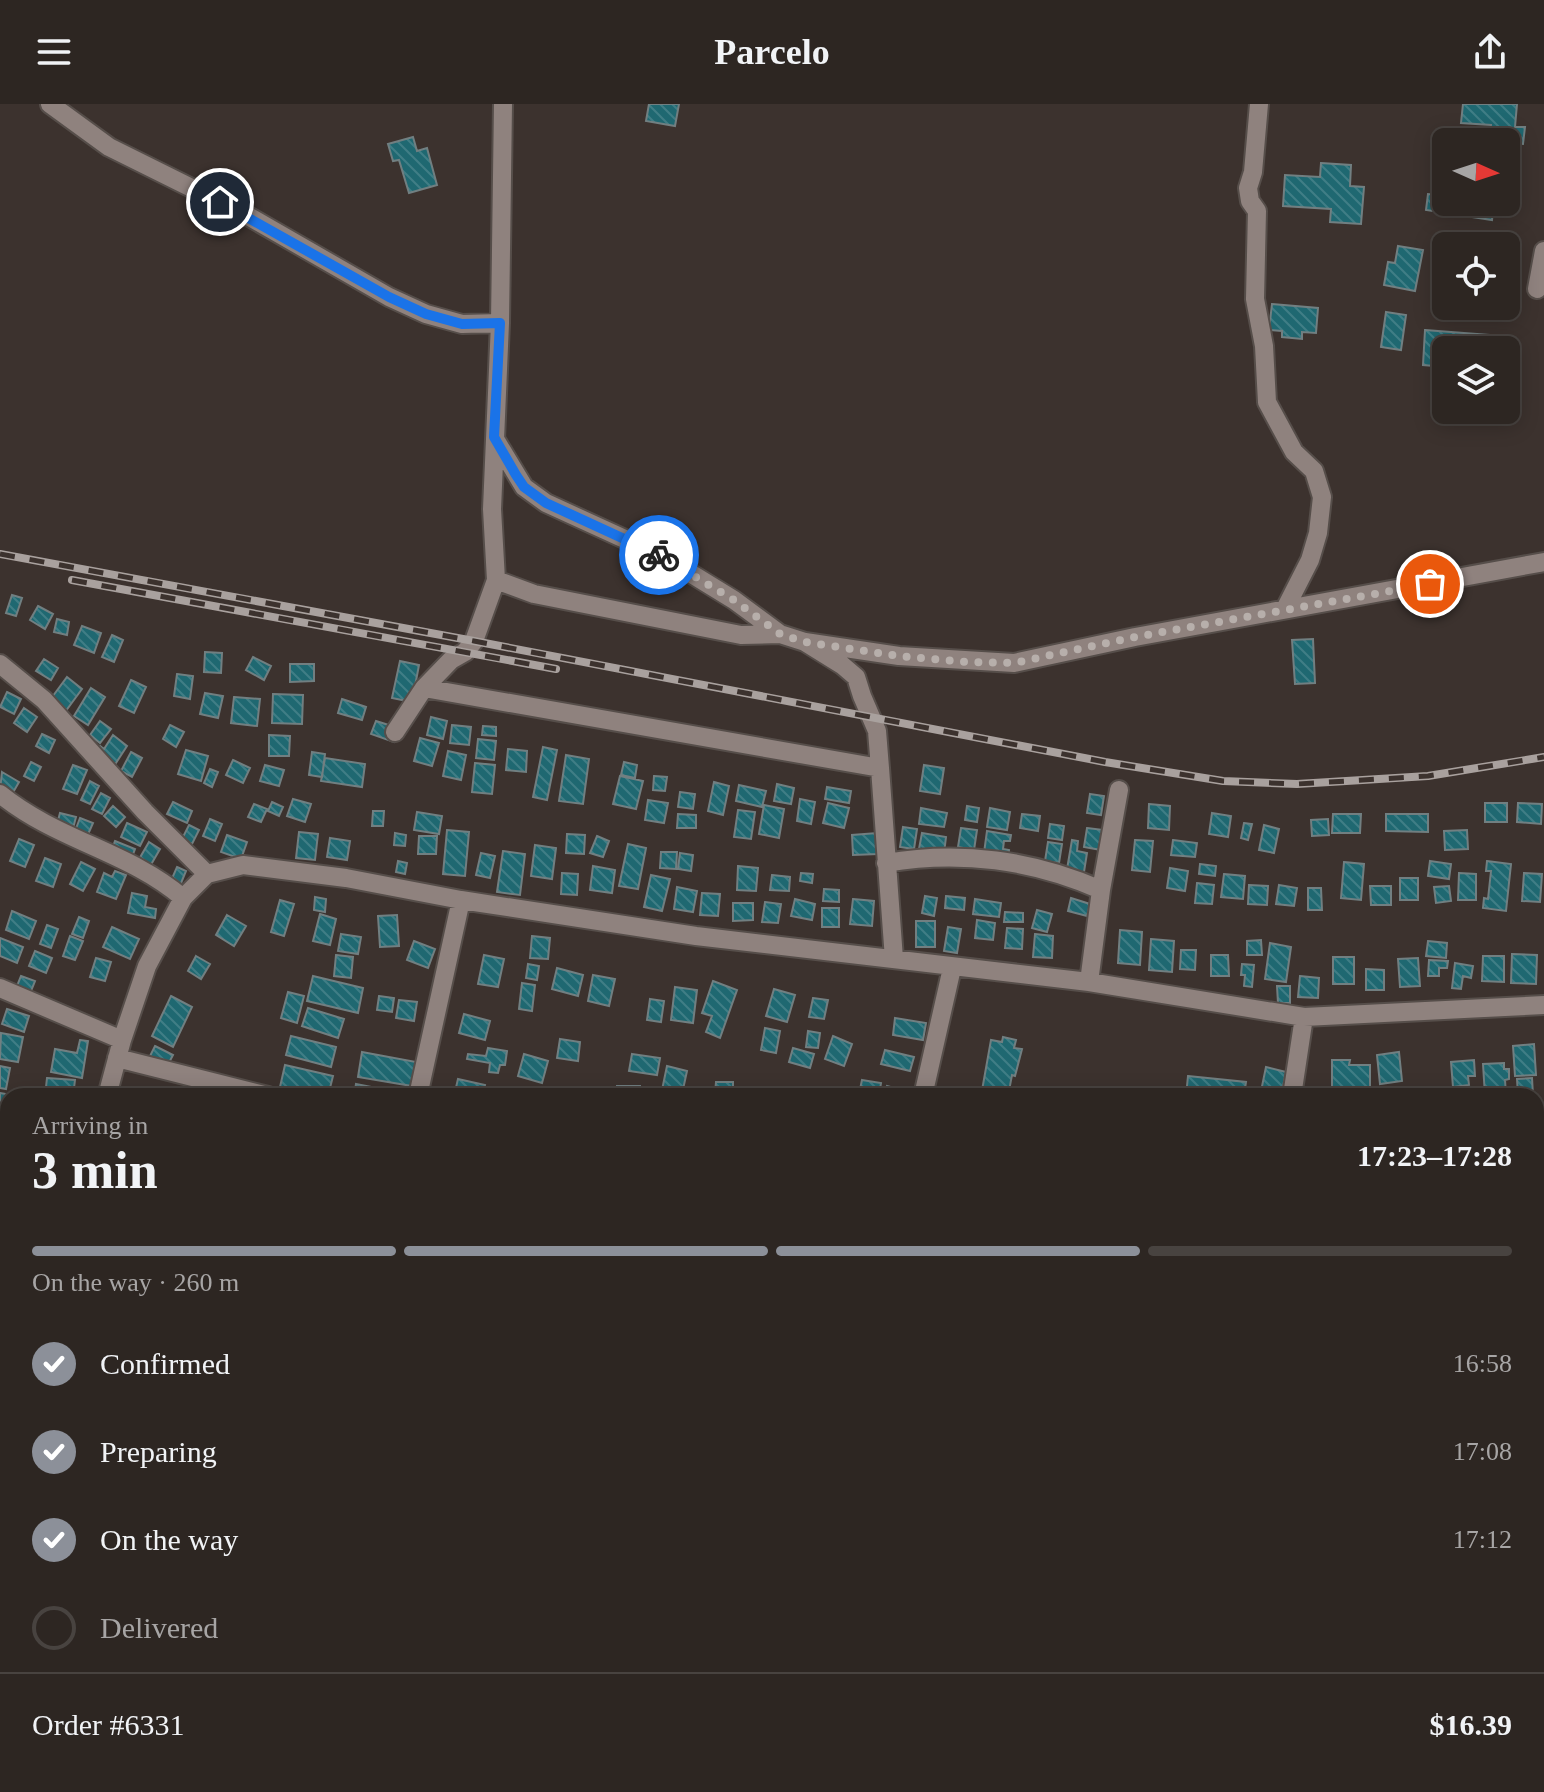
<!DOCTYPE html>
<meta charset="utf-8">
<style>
body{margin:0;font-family:"Times New Roman",serif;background:#39322f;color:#f1f3f6;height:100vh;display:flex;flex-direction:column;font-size:30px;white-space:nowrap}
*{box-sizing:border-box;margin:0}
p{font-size:26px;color:#a7a5a5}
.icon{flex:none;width:44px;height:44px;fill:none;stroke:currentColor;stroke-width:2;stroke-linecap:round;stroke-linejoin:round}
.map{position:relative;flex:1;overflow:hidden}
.sheet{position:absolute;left:0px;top:984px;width:1544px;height:704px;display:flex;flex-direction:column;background:#2d2622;border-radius:24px 24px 0 0;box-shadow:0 4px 20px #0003,0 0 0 2px #484340}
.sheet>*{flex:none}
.needle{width:52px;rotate:93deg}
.tools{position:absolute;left:1432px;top:24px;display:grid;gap:16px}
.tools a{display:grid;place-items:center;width:88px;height:88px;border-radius:12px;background:#2d2622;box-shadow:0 4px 20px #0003,0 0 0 2px #484340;font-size:40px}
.pin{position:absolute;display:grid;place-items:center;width:68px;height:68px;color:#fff;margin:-34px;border:4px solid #fff;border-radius:50%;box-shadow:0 2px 8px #0007}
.courier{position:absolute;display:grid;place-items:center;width:80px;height:80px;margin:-40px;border:6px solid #1a73e8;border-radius:50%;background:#fff;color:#222;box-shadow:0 2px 10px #0007}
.headline em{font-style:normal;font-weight:600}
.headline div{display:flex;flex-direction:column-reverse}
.headline{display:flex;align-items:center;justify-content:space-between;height:136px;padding:0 32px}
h1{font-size:52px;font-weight:600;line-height:60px}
.bar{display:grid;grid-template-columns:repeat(4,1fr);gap:12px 8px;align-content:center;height:96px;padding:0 32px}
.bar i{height:10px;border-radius:6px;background:#484340}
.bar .selected{background:#8c9099}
.bar p{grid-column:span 4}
.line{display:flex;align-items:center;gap:20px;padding:0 32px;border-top:2px solid #484340}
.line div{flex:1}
ol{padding:0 32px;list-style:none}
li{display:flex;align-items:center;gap:24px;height:88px}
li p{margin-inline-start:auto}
li .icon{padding:8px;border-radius:50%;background:#8c9099;color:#fff;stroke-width:4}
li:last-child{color:#a7a5a5}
li i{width:44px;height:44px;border:4px solid #484340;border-radius:50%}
header{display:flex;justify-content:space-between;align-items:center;height:104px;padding:0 32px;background:#2d2622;font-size:36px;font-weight:600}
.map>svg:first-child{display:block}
.building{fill:url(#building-back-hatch);stroke:#717f81;stroke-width:2}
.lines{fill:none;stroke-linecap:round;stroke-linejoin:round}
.minor-casing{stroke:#564e4a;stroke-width:22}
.minor{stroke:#8f827e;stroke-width:18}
.rail-casing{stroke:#a9a19e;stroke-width:8}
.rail{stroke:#3c322e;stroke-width:5;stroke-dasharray:15;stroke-linecap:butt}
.done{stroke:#b7afab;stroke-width:8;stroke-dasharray:0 14.4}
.route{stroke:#1a73e8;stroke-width:10}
</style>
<header><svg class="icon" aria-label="menu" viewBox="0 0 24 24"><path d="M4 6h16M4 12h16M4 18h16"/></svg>Parcelo<svg class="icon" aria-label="share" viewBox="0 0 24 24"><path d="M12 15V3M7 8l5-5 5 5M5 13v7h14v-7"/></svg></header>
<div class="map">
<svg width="1544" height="1688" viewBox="0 0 1544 1688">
<defs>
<pattern id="building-back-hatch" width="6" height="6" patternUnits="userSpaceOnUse" patternTransform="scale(2)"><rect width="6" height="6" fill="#1f6871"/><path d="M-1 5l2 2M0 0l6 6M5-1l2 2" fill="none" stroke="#407e86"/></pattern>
</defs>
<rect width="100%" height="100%" fill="#3c322e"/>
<path class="building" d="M649 0H679L675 22 646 17Z
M1463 0H1517L1515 23H1525L1523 40 1508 39 1507 52 1506 38H1474V31L1490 32 1491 21 1461 19Z
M413 33 417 47 427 44 437 81 409 89 399 56 393 57 388 40Z
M1321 59 1351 61 1350 82 1364 83 1361 120 1330 118 1331 105 1283 102 1285 71 1320 73Z
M1443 62H1446V98H1494L1492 116 1426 106 1428 90 1439 91Z
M1398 142 1423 146 1415 187 1384 181 1388 158 1395 159Z
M1272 200 1318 204 1316 229 1302 228V235L1282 233V227L1269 226Z
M1386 208 1406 211 1401 246 1381 243Z
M1425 226 1489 231 1487 246H1446V263L1423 261Z
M12 491 22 494 16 512 6 509Z
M38 502 53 510 45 525 30 516Z
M57 515 69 518 67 531 54 528Z
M82 522 101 529 94 549 74 541Z
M112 531 123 536 114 558 102 553Z
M1313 535 1315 579 1295 580 1292 536Z
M205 548 222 549 221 569 204 568Z
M253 553 271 562 264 576 246 566Z
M44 555 58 564 51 576 36 567Z
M400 557 419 561 412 598 392 594Z
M290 560H314V577L290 578Z
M177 570 193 572 190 595 174 592Z
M67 573 82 585 65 608 50 596Z
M131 576 146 583 134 609 119 602Z
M91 584 105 593 88 621 74 612Z
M7 588 21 595 14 610 0 603Z
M205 589 223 592 218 614 200 610Z
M273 590 303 591 302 620 272 619Z
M234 593 260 595 257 622 231 619Z
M342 595 366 603 362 616 338 609Z
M24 604 37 613 27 628 14 619Z
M431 613 447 617 443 635 427 631Z
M100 617 111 625 100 639 90 631Z
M376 617 398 624 394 638 371 630Z
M170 621 184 628 176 643 163 635Z
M452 621 471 623 469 641 450 639Z
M483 622 496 623V632L482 631Z
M42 630 55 636 49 649 36 642Z
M113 631 127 642 114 662 95 649 100 642 104 645Z
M269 631 290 632 289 652H269Z
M420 634 439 639 432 662 414 657Z
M478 635 496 637 494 656 476 654Z
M543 643 557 646 547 696 533 693Z
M508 645 527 647 526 668 506 666Z
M186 646 208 652 201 677 178 670Z
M448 647 466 651 461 676 443 672Z
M131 648 142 654 132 673 121 667Z
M312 648 325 650 322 673 309 671Z
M566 651 589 655 583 700 559 697Z
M325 654 365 660 362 683 321 677Z
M233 656 250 664 243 679 226 671Z
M31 658 41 663 34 677 24 672Z
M624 658 637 661 635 674 621 671Z
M475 659 495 661 492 690 472 688Z
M73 661 87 666 77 690 63 685Z
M265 661 284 666 279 682 260 677Z
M924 661 944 664 940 690 920 687Z
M210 665 218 668 212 683 204 679Z
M2 668 19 678 11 692 0 686Z
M620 672 643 677 636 705 613 700Z
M654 672 667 673 665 687 653 686Z
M90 677 99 682 90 700 81 696Z
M714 678 729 682 723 711 708 707Z
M777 680 794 684 791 700 774 697Z
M739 681 766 687 762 703 736 697Z
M827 683 851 687 849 699 825 695Z
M680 688 695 690 693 705 678 703Z
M101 689 110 694 102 710 92 705Z
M1090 690 1104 692 1101 711 1087 709Z
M293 695 311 700 305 718 287 712Z
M800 695 815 698 811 720 797 717Z
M648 696 668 699 664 719 645 716Z
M173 698 192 707 187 719 167 710Z
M272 698 283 703 279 712 268 707Z
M828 699 849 704 844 724 823 719Z
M1485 699H1507V718H1485Z
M1518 699 1542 700 1541 720 1517 718Z
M254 700 267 705 261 718 248 713Z
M1149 700 1170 702 1169 726 1148 724Z
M764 701 784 705 779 734 759 730Z
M113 702 125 713 116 723 104 712Z
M967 702 979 704 977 718 965 716Z
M921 704 947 709 944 723 919 720Z
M990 704 1010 708 1007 726 987 723Z
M738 706 755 708 751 735 734 733Z
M373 707H384L383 722H372Z
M417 708 442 712 439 730 414 726Z
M60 709 76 713 71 732 55 728Z
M1212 709 1231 712 1228 733 1209 730Z
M678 710 696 711V724H677Z
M1022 710 1040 712 1038 727 1020 724Z
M1333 710H1361L1360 729H1332Z
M1386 710H1428V728L1386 727Z
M80 714 93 719 86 735 74 730Z
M210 715 222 720 215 737 203 732Z
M1328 715 1329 731 1312 732 1311 716Z
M127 719 147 728 140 742 121 733Z
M1244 719 1252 720 1248 736 1241 734Z
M1050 720 1064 722 1062 736 1048 734Z
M189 721 199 726 192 740 182 735Z
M1264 721 1279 725 1274 749 1259 746Z
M903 723 917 725 914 745 900 743Z
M961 724 977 726 974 746 958 743Z
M1087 724 1104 726 1101 746 1084 743Z
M447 726 469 728 465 772 443 770Z
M1467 726 1468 745 1445 746 1444 727Z
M987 727 1011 731 1010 737H1004L1003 745 1009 746 1008 753 984 749Z
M299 728 318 730 315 756 296 754Z
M395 729 406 731 405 742 394 741Z
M877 729 878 750 853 751 852 731Z
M922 729 946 733 944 749 919 745Z
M567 730 585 731 584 750 566 749Z
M227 731 247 738 241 755 221 748Z
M419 732H437L436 750H418Z
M597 732 609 737 603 753 590 749Z
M330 734 350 737 347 756 327 753Z
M19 735 34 741 25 763 10 757Z
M1072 736 1078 737 1077 747 1087 749 1083 774 1066 771Z
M1135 736 1153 737 1150 768 1132 766Z
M1173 736 1197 739 1195 753 1171 751Z
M115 737 135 745 129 761 109 753Z
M149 738 160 745 149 764 138 757Z
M1048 738 1062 740 1059 759 1045 757Z
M628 740 646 744 638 785 619 782Z
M535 741 556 744 552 775 531 772Z
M503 747 525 750 520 791 497 788Z
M661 748H677L676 765 660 764Z
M481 749 495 752 490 774 476 771Z
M680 749 693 751 691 767 678 765Z
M45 754 61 760 53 783 36 777Z
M398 757 407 759 405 770 396 768Z
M1430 757 1451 760 1449 775 1428 772Z
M1487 757 1511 760 1506 807 1483 804 1484 794 1488 795 1491 767H1486Z
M81 758 95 765 83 787 70 780Z
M1344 758 1364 760 1361 796 1341 794Z
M1200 760 1216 762 1215 772 1199 770Z
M593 762 615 766 612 789 590 786Z
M738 762 758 764 756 787 737 786Z
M177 763 186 767 179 784 170 779Z
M1170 764 1188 767 1185 787 1167 784Z
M115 767 126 771 116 795 97 788 104 769 112 773Z
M562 769 578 770 577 791 561 790Z
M801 769 813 770 812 779 800 777Z
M1459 769 1476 770V796H1458Z
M1524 769 1542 770 1540 798 1522 797Z
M1224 770 1245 772 1243 795 1221 793Z
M651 771 670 775 662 807 644 803Z
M772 771 790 773 789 787 770 786Z
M1400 774H1418V796H1400Z
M1197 779 1214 781 1212 800 1195 799Z
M1249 781 1268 782 1267 801 1248 800Z
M1279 781 1297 784 1294 802 1276 800Z
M1370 782H1391V801H1371Z
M1449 782 1451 797 1436 799 1434 783Z
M677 783 697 787 693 808 674 805Z
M1308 784H1321L1322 806H1308Z
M824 785 839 786V798L823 797Z
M132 789 147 792 145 803 156 805 155 814 128 809Z
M702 789 720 790 718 812 700 811Z
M925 792 937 794 934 812 922 809Z
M946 792 965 794 964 806 945 804Z
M315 793 326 795 325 808 314 806Z
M1071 794 1090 800 1087 812 1068 807Z
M795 795 815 800 812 816 791 812Z
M853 795 874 797 872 822 850 820Z
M975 795 1001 799 999 813 973 810Z
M280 796 294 800 284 832 271 828Z
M765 798 781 800 778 819 762 818Z
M733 799H753V816L733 817Z
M822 804H839V823H822Z
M1037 806 1052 810 1047 828 1032 824Z
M12 807 36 817 29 835 6 826Z
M1005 808 1023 809V818H1004Z
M320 810 336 815 330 841 313 837Z
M227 811 246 822 234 842 216 831Z
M397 811 399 842 380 843 378 812Z
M79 813 89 817 83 834 72 830Z
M977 816 995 819 993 836 975 834Z
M916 817H935V843H916Z
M47 821 58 825 51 844 40 840Z
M112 823 139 835 130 855 103 843Z
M948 823 961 825 957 849 944 847Z
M1007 824 1023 825 1022 845 1005 844Z
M1120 826 1142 828 1140 861 1118 859Z
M341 830 361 833 358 850 338 847Z
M1035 830 1053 832 1052 854 1033 853Z
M70 832 83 837 75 856 63 852Z
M532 832 550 834 548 855 530 854Z
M0 834 23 843 17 859 0 852Z
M1151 835 1174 837 1172 868 1149 866Z
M1261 836 1262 851H1247V837Z
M414 837 435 845 428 864 407 856Z
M1428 837 1447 839 1446 854 1426 852Z
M1270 839 1291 843 1286 878 1265 875Z
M1181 846H1196L1195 866 1180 865Z
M35 847 52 854 46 869 29 862Z
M1512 850 1537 851 1536 880 1511 879Z
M336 851 353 853 351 874 334 872Z
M484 851 504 855 498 883 478 880Z
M1211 851H1228L1229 872H1211Z
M196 852 210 860 201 875 188 867Z
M1483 852H1504V878L1482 877Z
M1333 853H1354V880H1333Z
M96 854 111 858 105 877 90 873Z
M1418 854 1420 882 1400 883 1398 855Z
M1429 856 1448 857 1447 864H1439V872H1428Z
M1455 859 1473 862 1471 874 1463 872 1461 885 1452 884Z
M528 860 539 862 537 876 526 874Z
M1242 860 1254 861 1252 883 1244 882 1245 871H1241Z
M557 864 583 871 578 892 552 885Z
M1366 865 1384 866V886H1366Z
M593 871 615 875 609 902 588 897Z
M21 872 35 877 29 892 15 887Z
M313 872 363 884 358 909 307 897Z
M1300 872 1319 874 1318 894 1298 893Z
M713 877 737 886 720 934 706 928 712 912 702 909Z
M522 879 535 881 532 907 519 905Z
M1277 882H1290V899H1278Z
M675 883 697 886 693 919 671 916Z
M774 885 795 891 787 918 766 912Z
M288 888 304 892 297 919 281 914Z
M171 892 192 903 173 943 152 932Z
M379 892 394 894 392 908 377 906Z
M813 894 828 896 824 915 809 913Z
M650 895 664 897 661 918 647 916Z
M399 896 417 898 414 917 396 914Z
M308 904 344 915 338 934 302 922Z
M7 905 29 912 24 928 2 920Z
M464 910 490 917 485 936 459 929Z
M895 914 926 919 923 936 893 931Z
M765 924 780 927 776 949 761 946Z
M808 927 820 929 818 944 806 943Z
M1 929 23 933 18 958 0 955Z
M291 932 336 943 331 963 286 951Z
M833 932 852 940 844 962 825 955Z
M1003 933 1016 936 1014 944 1022 945 1015 972 1012 971 1008 992H981L991 936 1002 938Z
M560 935 580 938 578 957 557 954Z
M80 936 88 937 82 974 51 968 55 945 77 949Z
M1534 940 1536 971 1515 972 1513 942Z
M155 942 173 951 163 970 146 960Z
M488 944 507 947 505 961H500L498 969 489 968 490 959 467 955 468 950 486 952Z
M793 944 814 950 810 964 789 958Z
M885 946 914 953 910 967 881 960Z
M362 948 416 958 412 982 358 973Z
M1399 948 1402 977 1380 980 1377 951Z
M524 950 548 957 542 979 518 972Z
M632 950 660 954 657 971 629 967Z
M1332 956H1350L1349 961H1370V983H1332Z
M1474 956 1475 972H1468L1469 981 1453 983 1451 958Z
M1504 959V965H1509V975L1505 976 1506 990 1485 992 1483 960Z
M285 961 333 972 328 992 280 983Z
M0 962 10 964 6 985 0 984Z
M667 962 687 967 682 990 662 986Z
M1266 963 1286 968 1281 992H1260Z
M1188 972 1246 978 1244 992H1186Z
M47 974 75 976 73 992H45Z
M1532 974 1533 991 1518 992 1517 975Z
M458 975 485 981 483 992H454Z
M862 976 881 979 879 992 859 990Z
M716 978H733V991L715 990Z
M356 980 402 989 401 992H354Z
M617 982H640V992H617Z
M887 982 901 986 899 992H884Z
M543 984 574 990 573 992H542Z
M0 989 17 992H8V1012L0 1010Z
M1536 1038H1541L1542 1060 1536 1061Z
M1536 1104H1544V1156H1536Z
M1 1117 8 1118V1137H0Z
M1536 1185H1543L1539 1218 1536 1217Z
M0 1252H8V1265H0Z
M0 1278 8 1279V1310L0 1309Z
M1536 1334 1544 1335V1369L1536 1368Z
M2 1339 8 1340V1369L0 1368Z
M46 1680H72L73 1687 80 1686 81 1688H48Z
M115 1680H133L129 1688H115L112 1686Z
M147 1680H165L167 1681 165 1688H143Z
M453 1680H476V1688H453Z
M490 1680H515L514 1688H489Z
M527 1680H546L545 1688H526Z
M558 1680H578L577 1688H558Z
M593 1680H611V1688H594Z
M635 1680H659L658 1688H635Z
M861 1680H878L881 1682 876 1688H860L856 1686Z
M978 1680H1001L994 1688H980L975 1684Z
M1024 1680H1034L1040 1685 1037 1688H1026L1021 1684Z
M1232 1680H1248L1249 1688H1232Z
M1306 1680H1330V1688H1307Z
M1406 1680H1425L1424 1688H1405Z"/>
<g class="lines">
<defs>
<path id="minor" d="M50 0 109 43 248 112 389 193 426 210 462 220 500 219 503 0
M1259 0 1253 68 1248 84 1250 97 1257 107 1255 195 1264 242 1267 298 1294 348 1314 367 1322 393 1318 429 1310 456 1285 505
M1537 185 1544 147
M495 335 524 383 546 399 664 453 734 496 780 530
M496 476 534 490 741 531 780 530 805 538 842 561 856 573 862 592 877 627 880 664
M805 538 899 552 1014 559 1135 533 1544 458
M0 560 44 596 145 708 207 770
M424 584 451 556 465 548 474 537 496 476 492 405 500 219
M395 628 424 584 880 664 894 855
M0 690C58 737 128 747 183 794
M886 759C959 746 1034 756 1101 786L1089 878
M1101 786 1119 686
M0 884 122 936
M117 954 268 992
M107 992 122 936 147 862 183 794 207 770 243 761 346 774 461 796 696 832 1089 878 1304 913 1544 901
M418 992 461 796
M923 992 952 864
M1292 992 1304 913
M0 1040 8 1042
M1536 1077 1544 1076
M1536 1297 1544 1299
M0 1365 8 1367
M1536 1480 1544 1481
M0 1544 8 1526
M240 1680 255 1688
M795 1680 809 1688
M1067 1680 1078 1688
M22 1688 23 1680
M430 1688 431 1680
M743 1688 748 1680
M1183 1688 1185 1680"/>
</defs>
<use href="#minor" class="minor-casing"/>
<use href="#minor" class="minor"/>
<defs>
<path id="rail" d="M0 450 474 537 1105 658 1223 677 1297 680 1428 672 1544 653
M72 476 556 565"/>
</defs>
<use href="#rail" class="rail-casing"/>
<use href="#rail" class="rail"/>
</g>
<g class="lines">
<path class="done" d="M659 451 734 496 780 530 805 538 899 552 968 558 1014 559 1135 533 1430 480"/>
<path class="route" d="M220 98 389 193 426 210 462 220 500 219 494 333 516 371 524 383 546 399 659 451"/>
</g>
</svg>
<div class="tools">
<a><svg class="needle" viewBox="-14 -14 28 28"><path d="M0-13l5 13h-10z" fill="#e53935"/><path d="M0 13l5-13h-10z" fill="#a7a5a5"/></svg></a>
<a><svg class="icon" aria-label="locate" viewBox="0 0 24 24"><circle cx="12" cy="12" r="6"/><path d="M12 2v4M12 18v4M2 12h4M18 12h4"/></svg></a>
<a><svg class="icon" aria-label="layers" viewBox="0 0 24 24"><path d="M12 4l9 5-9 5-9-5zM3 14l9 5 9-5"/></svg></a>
</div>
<div class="pin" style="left:1430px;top:480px;background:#ea580c"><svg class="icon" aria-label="bag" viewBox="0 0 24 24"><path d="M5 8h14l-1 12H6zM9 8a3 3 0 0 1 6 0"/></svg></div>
<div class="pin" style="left:220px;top:98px;background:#1f2937"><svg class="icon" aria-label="home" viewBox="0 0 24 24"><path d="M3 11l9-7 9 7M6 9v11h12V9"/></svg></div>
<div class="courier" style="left:659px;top:451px"><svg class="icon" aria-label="bike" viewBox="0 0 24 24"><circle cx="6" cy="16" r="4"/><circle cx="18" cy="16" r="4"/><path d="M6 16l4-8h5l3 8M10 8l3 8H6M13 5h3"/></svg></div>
<section class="sheet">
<div class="headline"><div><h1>3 min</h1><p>Arriving in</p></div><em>17:23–17:28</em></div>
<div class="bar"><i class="selected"></i><i class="selected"></i><i class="selected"></i><i></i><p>On the way · 260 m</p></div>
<ol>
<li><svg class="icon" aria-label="check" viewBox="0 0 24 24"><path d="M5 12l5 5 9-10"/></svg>Confirmed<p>16:58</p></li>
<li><svg class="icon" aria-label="check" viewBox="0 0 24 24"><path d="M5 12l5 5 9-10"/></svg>Preparing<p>17:08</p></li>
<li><svg class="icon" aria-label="check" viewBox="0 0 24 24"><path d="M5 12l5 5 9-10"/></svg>On the way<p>17:12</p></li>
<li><i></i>Delivered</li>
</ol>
<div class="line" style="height:104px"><div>Order #6331</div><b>$16.39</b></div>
</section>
</div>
